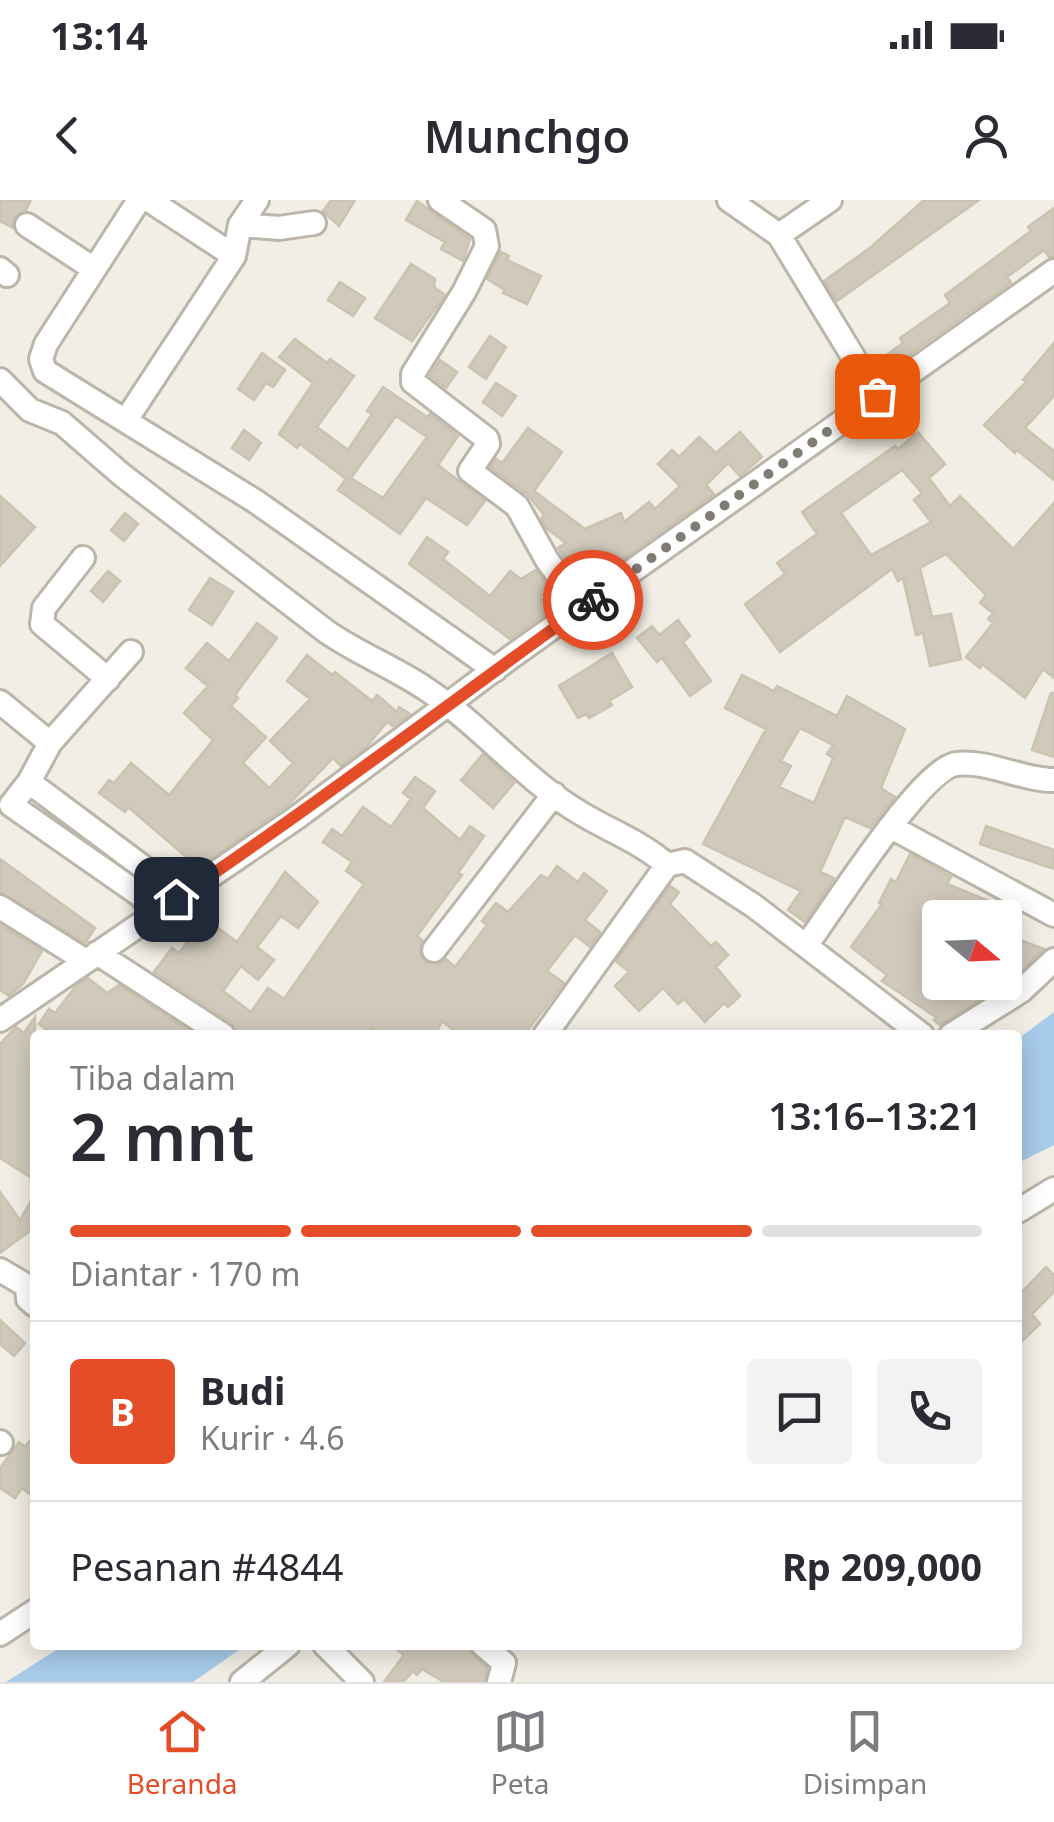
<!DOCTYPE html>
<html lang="id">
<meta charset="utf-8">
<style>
body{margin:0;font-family:"Noto Sans",sans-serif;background:#f2f2f3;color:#2b2b33;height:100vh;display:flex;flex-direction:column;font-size:38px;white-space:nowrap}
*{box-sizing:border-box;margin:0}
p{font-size:32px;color:#7c7c81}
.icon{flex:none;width:55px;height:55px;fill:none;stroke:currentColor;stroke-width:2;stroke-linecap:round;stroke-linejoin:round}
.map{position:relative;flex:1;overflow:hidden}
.details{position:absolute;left:30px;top:830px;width:992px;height:620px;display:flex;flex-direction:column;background:#fff;border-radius:10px;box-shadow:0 5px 25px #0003}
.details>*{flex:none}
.needle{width:65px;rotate:109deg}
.fabs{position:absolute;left:922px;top:700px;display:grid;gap:20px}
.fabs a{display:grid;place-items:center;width:100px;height:100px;border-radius:10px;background:#fff;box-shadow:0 5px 25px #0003;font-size:50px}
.pin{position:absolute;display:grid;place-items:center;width:85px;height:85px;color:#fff;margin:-42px;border-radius:20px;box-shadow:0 5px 15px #0006}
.courier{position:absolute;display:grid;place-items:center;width:100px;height:100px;margin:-50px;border:8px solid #e54c28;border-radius:50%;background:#fff;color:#222;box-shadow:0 2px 12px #0007}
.overview em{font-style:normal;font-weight:600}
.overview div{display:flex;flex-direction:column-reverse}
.overview{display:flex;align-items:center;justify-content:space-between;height:170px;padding:0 40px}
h1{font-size:65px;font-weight:600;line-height:75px}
.bar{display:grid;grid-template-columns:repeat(4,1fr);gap:15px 10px;align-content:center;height:120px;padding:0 40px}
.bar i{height:12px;border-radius:8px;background:#e1e1e2}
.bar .active{background:#e54c28}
.bar p{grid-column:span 4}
.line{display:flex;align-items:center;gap:25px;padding:0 40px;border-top:2px solid #e1e1e2}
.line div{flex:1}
.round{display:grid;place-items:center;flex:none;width:105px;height:105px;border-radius:10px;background:#f2f2f3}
.status{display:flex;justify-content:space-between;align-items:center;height:70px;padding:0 50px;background:#fff;direction:ltr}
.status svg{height:28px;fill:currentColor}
header{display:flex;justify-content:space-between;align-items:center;height:130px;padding:0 40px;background:#fff;font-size:45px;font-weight:600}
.tabs{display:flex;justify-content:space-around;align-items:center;height:140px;border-top:2px solid #e1e1e2;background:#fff;font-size:28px;color:#7c7c81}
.tabs a{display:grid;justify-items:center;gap:5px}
.tabs .active{color:#e54c28}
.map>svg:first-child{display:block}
.water{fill:#a7cbe9}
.building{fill:#d1cabc;stroke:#cbc2b0;stroke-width:2.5;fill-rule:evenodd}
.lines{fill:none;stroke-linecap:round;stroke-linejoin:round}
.minor-casing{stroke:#bbb6a9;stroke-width:28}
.minor{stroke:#fff;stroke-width:22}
.done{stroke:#807c73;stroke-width:10;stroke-dasharray:0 18}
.route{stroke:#e54c28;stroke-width:12}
</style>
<div class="status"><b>13:14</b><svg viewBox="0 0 49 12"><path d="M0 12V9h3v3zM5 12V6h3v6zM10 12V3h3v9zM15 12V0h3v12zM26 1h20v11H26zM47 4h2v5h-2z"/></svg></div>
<header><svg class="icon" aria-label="back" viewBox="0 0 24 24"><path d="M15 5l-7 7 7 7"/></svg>Munchgo<svg class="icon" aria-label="person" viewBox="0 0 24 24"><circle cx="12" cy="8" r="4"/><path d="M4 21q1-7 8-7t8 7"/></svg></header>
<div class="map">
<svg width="1054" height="1482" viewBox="0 0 1054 1482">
<rect width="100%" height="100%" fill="#f1eee5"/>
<path class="water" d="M1054 812V945L1018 963V839Z
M64 1445H246L193 1482H6Z"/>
<path class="building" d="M0 0H31L26 10 14 18 13 28 0 21Z
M331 0H355L339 26 323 11Z
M924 0H979L837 101 824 81 871 47Z
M417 1 470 39 463 61 441 49 445 42 406 20Z
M1054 8V56L1049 57 1044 50 1007 77 1011 83 895 165 888 154 903 143 900 138 950 103 945 95 1031 31 1028 27Z
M501 52 509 56 507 60 541 76 527 104 503 93 505 90 487 79Z
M411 64 435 79 434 87 445 95 412 141 375 118Z
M340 82 365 98 353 116 328 100Z
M490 136 506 147 486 179 469 167Z
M295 139 327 163 330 159 354 176 317 227 348 250 372 214 367 211 383 187 427 217 430 214 458 236 438 265 485 301 467 325 426 298 400 334 338 290 346 279 300 244 297 248 279 234 313 183 279 157ZM396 216 427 237 383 298 351 278Z
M1054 143V196L1025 228 1054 251V280L1017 250 1015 253 984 225 1026 182 1023 180Z
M262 153 285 170 273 187 266 183 254 200 238 189Z
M440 160 457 172 446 188 430 176Z
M496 183 516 196 502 216 483 202Z
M528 228 562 252 534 291 585 329 621 313 624 322 649 302 655 309 680 286 658 264 672 250 679 257 699 237 716 253 740 232 762 257 740 276 728 263 706 285 714 294 592 381 573 357 567 362 558 348 566 343 547 329 541 319 544 315 527 294 490 267 496 259 502 263Z
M244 230 261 243 249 260 232 248Z
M918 232 945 264 929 278 950 306 960 296 1013 349 1054 303V478L1043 469 1025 498 982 464 980 468 966 457 993 423 988 419 993 413 980 403 986 395 946 354 920 368 932 417 951 414 961 459 930 466 923 433 916 435 903 378 898 381 892 369 780 452 745 404 785 374 777 363 817 334 802 312 895 246 898 249ZM902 270 922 293 914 300 931 322 871 355 841 313Z
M0 296 35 327 0 366Z
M125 313 138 324 124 341 111 330Z
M427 337 448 352 443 359 490 396 510 371 521 379 536 370 550 390 540 397 554 408 510 439 409 364Z
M108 371 120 381 103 402 91 391Z
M210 378 233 392 212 425 189 410Z
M678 420 690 436 683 442 711 481 690 496 662 458 657 462 637 438 652 426 659 435Z
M257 423 277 438 235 495 238 498 231 506 266 537 243 563 269 588 293 563 270 541 310 499 287 481 307 455 332 475 335 472 372 501 377 495 397 512 399 507 410 514 393 526 387 522 367 546 341 566 333 558 288 605 198 667 128 607 125 612 99 593 109 580 114 583 131 563 169 595 213 540 184 513 208 486 186 468 207 443 229 461Z
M612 453 632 487 609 501 612 505 589 518 586 514 578 518 559 486Z
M742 475 774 491 777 486 837 516 847 496 905 529 881 588 895 597 870 628 845 617 820 672 834 678 805 722 788 710 801 691 703 644 766 529 725 508ZM800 528 833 545 827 554 833 558 814 603 779 587 791 566 781 561Z
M1051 493H1054V557L1032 550Z
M483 554 514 583 493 608 461 580Z
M415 577 435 591 423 608 460 640 470 626 484 636 458 673 462 675 417 736 422 740 420 755 426 762 439 764 446 759 455 767 487 725 482 721 496 703 508 712 541 675 548 679 557 666 578 682 584 673 607 691 585 720 600 732 590 747 575 735 547 771 564 783 524 835H460L442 821 435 835H382L371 828 367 835H238L231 822 154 772 172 748 179 753 205 718 237 742 285 672 318 702 298 728 281 716 257 747 274 760 258 780 241 766 223 791 251 812 268 788 284 799 364 684 346 671 352 662 323 642 332 629 342 636 363 607 391 627 411 599 403 593Z
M986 626 1054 650V669L980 644Z
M910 654 951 677 947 684 989 701 982 718H940V782H1005V757L1010 761 1018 739 1044 749 1012 779 940 825 934 820 936 817 882 781 887 775 851 747 882 704 879 703 891 679 896 682Z
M0 659 95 728 85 743 0 692Z
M670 686 679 692 670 704 711 746 716 742 728 755 716 767 740 796 728 807 724 803 705 822 684 799 678 804 663 788 639 811 615 786 629 772 616 761Z
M0 725 42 751 23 784 9 796 0 790Z
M88 778 107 793 119 785 196 835H53L39 824 49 809 55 813 76 786Z
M35 817V980L0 958V844L16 827 24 833Z
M0 992 20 1020 35 994V1027L0 1053Z
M1046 1067 1054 1075V1092L1032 1114 1040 1124 1018 1145V1096Z
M0 1120 25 1143 14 1156 0 1144Z
M35 1234V1298L22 1288 15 1298 0 1288V1268L19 1242 25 1247Z
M391 1445H468L473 1456 487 1468 484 1482H444L422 1469 417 1475 413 1471 403 1482H384L404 1455Z"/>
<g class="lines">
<defs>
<path id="minor" d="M139 0 46 144 41 159 45 171 255 301 495 470
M149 0 234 56
M440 0 484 30 487 46 464 92 413 174V182L487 239 488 244 470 271 517 306 547 360 582 408
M729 0 779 35 877 196
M27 25 94 69
M240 25 279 28 314 23
M779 35 830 0
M0 69 7 75
M0 180 30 210 62 223 122 275 327 432C359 454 395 468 426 489 482 526 524 580 582 614 612 632 641 642 667 665
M126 220 234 56 240 25 257 0
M83 358 44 408 42 424 108 479
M131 452 50 543 29 582 11 605 140 695 155 713
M0 502 50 543
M29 582 163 682 176 699
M891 627 1054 715
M0 707 86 761
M806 746C831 712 921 569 956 564 988 560 1021 580 1054 580
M434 750 554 594
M97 753 223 835
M0 820 296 618 511 457 1054 71
M545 835 667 665 685 661 754 706 922 835
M951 835 1021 791 1054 760
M1018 1011 1054 989
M0 1070 27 1086 28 1099 35 1105
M0 1242 1 1243
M0 1434 35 1411
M325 1445 362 1482
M483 1445 504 1463 499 1482
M242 1482 288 1445"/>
</defs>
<use href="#minor" class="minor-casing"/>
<use href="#minor" class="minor"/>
</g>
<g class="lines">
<path class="done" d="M593 400 877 196"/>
<path class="route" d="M176 699C318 603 454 500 593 400"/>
</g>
</svg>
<div class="fabs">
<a><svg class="needle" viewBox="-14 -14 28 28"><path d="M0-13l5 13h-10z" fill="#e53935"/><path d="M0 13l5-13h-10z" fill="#7c7c81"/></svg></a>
</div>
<div class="pin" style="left:877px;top:196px;background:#ea580c"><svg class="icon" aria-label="bag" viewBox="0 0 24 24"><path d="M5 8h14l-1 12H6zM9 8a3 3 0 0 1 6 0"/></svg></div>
<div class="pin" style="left:176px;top:699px;background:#1f2937"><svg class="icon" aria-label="home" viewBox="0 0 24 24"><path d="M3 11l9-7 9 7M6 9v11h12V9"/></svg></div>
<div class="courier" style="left:593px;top:400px"><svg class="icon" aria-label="bike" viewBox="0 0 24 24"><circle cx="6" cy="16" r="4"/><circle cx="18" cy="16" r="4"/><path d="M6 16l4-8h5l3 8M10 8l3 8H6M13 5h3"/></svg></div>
<section class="details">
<div class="overview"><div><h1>2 mnt</h1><p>Tiba dalam</p></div><em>13:16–13:21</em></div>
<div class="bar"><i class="active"></i><i class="active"></i><i class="active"></i><i></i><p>Diantar · 170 m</p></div>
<div class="line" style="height:180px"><b class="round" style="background:#e54c28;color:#fff">B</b><div><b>Budi</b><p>Kurir · 4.6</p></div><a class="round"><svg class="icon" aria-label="chat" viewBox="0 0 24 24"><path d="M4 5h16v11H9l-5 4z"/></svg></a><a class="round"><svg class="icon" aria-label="phone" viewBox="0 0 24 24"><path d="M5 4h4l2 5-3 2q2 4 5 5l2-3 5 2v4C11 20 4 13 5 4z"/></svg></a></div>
<div class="line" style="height:130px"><div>Pesanan #4844</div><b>Rp 209,000</b></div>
</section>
</div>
<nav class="tabs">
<a class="active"><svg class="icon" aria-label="home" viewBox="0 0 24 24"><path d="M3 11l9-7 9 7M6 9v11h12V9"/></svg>Beranda</a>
<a><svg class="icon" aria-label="map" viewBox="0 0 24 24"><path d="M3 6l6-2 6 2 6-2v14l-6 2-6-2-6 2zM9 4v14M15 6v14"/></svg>Peta</a>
<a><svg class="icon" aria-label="saved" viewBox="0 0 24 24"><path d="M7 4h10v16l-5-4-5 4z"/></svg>Disimpan</a>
</nav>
